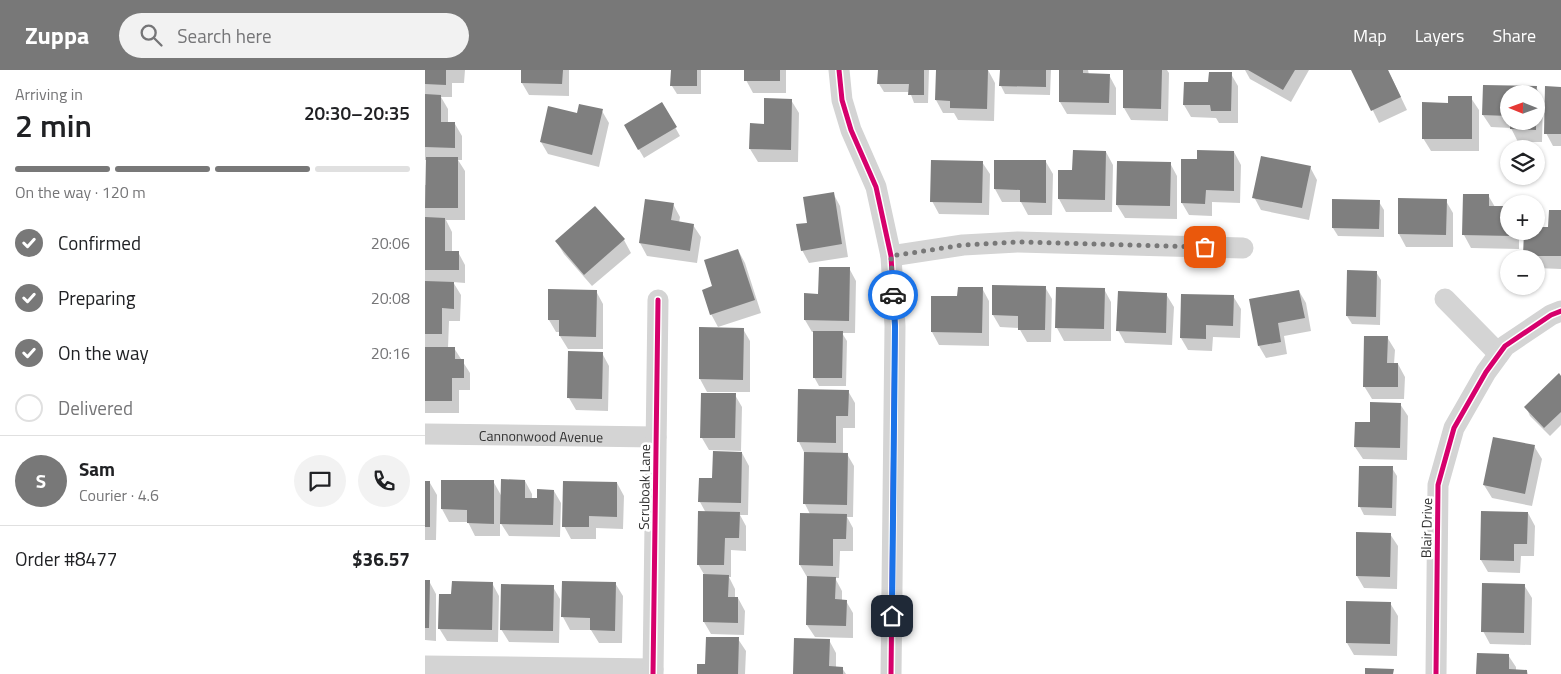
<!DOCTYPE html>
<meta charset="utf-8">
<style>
body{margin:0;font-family:"Titillium Web",sans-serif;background:#f2f2f2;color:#202124;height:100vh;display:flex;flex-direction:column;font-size:19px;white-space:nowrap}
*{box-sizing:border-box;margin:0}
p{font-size:16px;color:#757577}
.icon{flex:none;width:28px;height:28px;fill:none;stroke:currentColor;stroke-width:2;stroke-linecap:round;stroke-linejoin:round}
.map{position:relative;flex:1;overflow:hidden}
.sheet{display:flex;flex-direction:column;background:#fff;width:425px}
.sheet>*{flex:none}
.needle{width:32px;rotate:271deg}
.buttons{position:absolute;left:1075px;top:15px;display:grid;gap:10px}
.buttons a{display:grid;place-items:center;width:45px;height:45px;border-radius:50%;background:#fff;box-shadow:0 1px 4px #0004;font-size:25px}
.pin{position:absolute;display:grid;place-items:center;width:42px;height:42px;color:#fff;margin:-21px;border-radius:10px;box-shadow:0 2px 8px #0006}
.courier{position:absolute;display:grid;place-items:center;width:50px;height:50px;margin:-25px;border:4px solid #1a73e8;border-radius:50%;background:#fff;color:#222;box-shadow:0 1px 6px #0007}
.head em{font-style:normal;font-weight:600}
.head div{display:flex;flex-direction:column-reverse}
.head{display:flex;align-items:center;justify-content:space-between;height:85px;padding:0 15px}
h1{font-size:32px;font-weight:600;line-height:38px}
.bar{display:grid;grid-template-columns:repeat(4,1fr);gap:8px 5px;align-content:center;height:60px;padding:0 15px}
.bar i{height:6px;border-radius:4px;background:#e0e0e0}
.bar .on{background:#787878}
.bar p{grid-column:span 4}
.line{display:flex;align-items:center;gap:12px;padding:0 15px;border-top:1px solid #e0e0e0}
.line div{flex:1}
.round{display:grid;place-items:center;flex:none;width:52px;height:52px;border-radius:26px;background:#f2f2f2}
ol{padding:0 15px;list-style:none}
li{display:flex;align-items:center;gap:15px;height:55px}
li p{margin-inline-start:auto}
li .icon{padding:5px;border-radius:50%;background:#787878;color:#fff;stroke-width:4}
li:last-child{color:#757577}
li i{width:28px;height:28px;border:2px solid #e0e0e0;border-radius:50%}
header{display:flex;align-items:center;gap:30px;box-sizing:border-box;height:70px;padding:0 25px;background:#787878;color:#fff}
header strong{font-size:24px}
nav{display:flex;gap:28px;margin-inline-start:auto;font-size:18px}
.search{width:350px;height:45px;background:#f2f2f2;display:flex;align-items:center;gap:12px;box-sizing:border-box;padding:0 18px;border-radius:28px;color:#757577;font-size:19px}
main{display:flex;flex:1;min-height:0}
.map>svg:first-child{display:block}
.shadow{fill:#0003;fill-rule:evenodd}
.building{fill:#7f7f7f}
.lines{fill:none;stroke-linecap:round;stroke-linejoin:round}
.minor{stroke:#d4d4d4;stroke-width:21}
.cycleway-casing{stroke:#fff;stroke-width:8}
.cycleway{stroke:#d6006c;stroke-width:5}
.done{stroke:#787878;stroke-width:5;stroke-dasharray:0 9}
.route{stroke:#1a73e8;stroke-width:6}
.labels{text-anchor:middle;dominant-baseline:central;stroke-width:5;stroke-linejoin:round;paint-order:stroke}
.street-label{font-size:14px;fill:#303030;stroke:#fff}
</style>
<header>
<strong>Zuppa</strong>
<div class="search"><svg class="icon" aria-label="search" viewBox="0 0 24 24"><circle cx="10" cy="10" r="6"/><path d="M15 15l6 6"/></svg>Search here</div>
<nav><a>Map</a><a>Layers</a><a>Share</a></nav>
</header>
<main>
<section class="sheet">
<div class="head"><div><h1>2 min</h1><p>Arriving in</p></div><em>20:30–20:35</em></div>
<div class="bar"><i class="on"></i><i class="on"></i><i class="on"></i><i></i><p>On the way · 120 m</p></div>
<ol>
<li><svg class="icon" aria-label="check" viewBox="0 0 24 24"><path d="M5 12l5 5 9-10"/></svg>Confirmed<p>20:06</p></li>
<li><svg class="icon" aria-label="check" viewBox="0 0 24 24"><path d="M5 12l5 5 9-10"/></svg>Preparing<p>20:08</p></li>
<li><svg class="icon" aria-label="check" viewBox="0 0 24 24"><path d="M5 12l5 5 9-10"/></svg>On the way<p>20:16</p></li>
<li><i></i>Delivered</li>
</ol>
<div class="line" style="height:90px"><b class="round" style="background:#787878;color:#fff">S</b><div><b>Sam</b><p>Courier · 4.6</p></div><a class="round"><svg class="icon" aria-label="chat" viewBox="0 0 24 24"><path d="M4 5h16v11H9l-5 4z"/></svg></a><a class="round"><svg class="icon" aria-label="phone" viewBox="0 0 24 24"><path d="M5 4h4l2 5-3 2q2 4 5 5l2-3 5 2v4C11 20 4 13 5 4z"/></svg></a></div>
<div class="line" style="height:65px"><div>Order #8477</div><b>$36.57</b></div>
</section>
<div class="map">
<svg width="1136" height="604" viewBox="0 0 1136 604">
<rect width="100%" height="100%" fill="#fff"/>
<path class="shadow" d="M0 0H40L39 13H27V27H16L23 39V54H30L37 66V90H33L40 101V150H21L27 162V182H33L40 195V213L28 212 36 225 35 251H24L23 278H29L45 303V320H34V343H0V115H2V90H0Z
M97 0H144V26L104 25 97 13Z
M247 0H276V24H252L247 16Z
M321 0H361V23H328L321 10Z
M454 0H504L503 33H489L485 22H459L454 14Z
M512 0H563L570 13 569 51 533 50 529 43H518L511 30Z
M576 0H626L625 25 580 24 576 16Z
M636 0H663L664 5H684L691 18V45L642 44 635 32Z
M699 0H742L744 3 743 51 706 50 699 38Z
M820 0H884L866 32 825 9Z
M928 0H963L982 40 954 53Z
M806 4 813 16V53H794L791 48 766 47 759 35 785 14Z
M1059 17H1111L1118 30 1117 72H1093L1086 58 1066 57 1058 45ZM1084 24H1111V51H1084Z
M1136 18V76H1128L1121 63Z
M1046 28 1054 40V81H1006L998 68 1025 34Z
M366 30 374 43 373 92H333L325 79 326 55H340Z
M237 34 255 66 219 88 200 56Z
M177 41 184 53 174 97 123 84 116 72 153 44Z
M681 82 688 95 687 142H641L634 129V101H648Z
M809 82 816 95 815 133 787 132V146L764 145 757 133 773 90Z
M557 92 565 104 564 145 514 144 507 131Z
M621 92 628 104 627 145H603L596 132H577L570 119Z
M693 92 745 93 752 106V149L700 148 692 135Z
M885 97 892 110 884 150 836 140 829 127Z
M408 123 415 136 423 187 384 193 377 180Z
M1039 125H1063L1084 161H1094V179L1046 178 1039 165Z
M221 130 248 134 255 147 254 153 268 155 276 167 272 193 222 186 215 173Z
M908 131 954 132 959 140V167L913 166 908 158Z
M1021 131 1028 143V177H981L974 164Z
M1136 141V199L1111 198V189H1101L1099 185 1111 161 1125 158Z
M199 170 206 183 167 216 139 184 131 171Z
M313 180 320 193 336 243 293 257 286 244 289 217Z
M424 198 431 211 430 263H417L422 271 421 316H394L389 307 390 262H387L380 250 395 225Z
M951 202 956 210 955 255 927 254 922 246Z
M620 217 627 229 626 272H602L594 258 575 257 568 245Z
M557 218 564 231V276L514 275 507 262 508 227H534Z
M679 219 686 232V271H639L632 258Z
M171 221 178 234V279H143L135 266 136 262H131L124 250Z
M874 221 881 233 886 261 859 266 862 284 841 288 834 276Z
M741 224 749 237 747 275 700 273 693 260Z
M808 226 816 239 815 268 788 267 787 281 763 280 756 268Z
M318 259 325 271V322H282L275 309Z
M962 267 970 280 969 294H973L980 307 979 329H947L939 316Z
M177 283 184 296 183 341 151 340 144 328Z
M1136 308V355L1125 366 1105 346 1101 337Z
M375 320 423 321 430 333V358H418V384H422L429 396 428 447H422L428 458V481H415L414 508H410L417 521V531H421L428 543V568L390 567 382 555V507L375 495 385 444 380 434V384L374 372Z
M310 325 317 337 316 381 284 380 277 368Z
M975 334 983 346 982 390 938 389 930 377 946 353Z
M1109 376 1117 389 1107 436 1067 428 1059 415Z
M317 383 324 396 323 445H315L321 456V481L306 480V507H304L310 519V528H313L320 541 319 565 286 564 279 552 280 506 273 494 281 443 275 432V409H289Z
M967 398 972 406 971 446 939 445 935 437Z
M17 411H68L77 427 100 411 107 424V429H113L129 421 136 433 135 467 84 466 75 452V466H50L43 452H24L17 439Z
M0 413H5L12 425 11 470H0Z
M192 413 199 426 198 459 171 458V469H146L139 456Z
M1103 443 1110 456 1109 486H1096L1095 503 1063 502 1056 490Z
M965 464 973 476 972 519 939 518 932 506Z
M0 511H4L11 524V571L0 570Z
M67 513 74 526 73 572 22 571 14 558 28 525Z
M190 513 198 526 197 573H174L166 560H145L138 547Z
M1099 515 1107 528 1106 575 1065 574 1058 561Z
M128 517 135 529 134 573 84 572 76 559Z
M965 533 973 546 972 586 929 585 922 573Z
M313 569 321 581 320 604H273V596H282Z
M370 570H404L411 583V598H417L421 604H369Z
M1053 584 1083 585 1091 597V601H1102L1103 604H1053Z"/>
<path class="building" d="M0 0H21V15L0 14Z
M96 0H138L137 14 96 13Z
M246 0H272V16H245Z
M319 0H355V11H319Z
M453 0H499V25H483L484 14H452Z
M511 0H563L562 39 525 38V31L510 30Z
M575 0H621V17L574 16Z
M634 0H658V3L685 4 684 33 634 32Z
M698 0H737L736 39 698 38Z
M823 0H870L858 20Z
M926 0H963L976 27 946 41Z
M784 2H807L806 41H786L785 35H758L759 12H783Z
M1058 15 1112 16 1111 24H1084V46L1057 45Z
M1120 16 1136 17V64H1119Z
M0 24 16 25V52H30V78L0 77Z
M1023 26H1047V69H997V32L1023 33Z
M339 28 367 29 366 80 324 79 325 53 339 54Z
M237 32 252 57 213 80 199 55Z
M154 34 178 39 167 85 115 72 123 36 152 43Z
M1085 51H1111V60L1085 59Z
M648 80 681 81 680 130 633 129V100H647Z
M772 80 809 81V121L781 120 780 134 756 133V89H772Z
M836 86 886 96 877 138 827 128Z
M1 87H33V138H0Z
M506 90 558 91 557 133 505 132Z
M569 90H621V133L595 132V120L569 119Z
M692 91 746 92 745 136 691 135Z
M409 122 417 174 376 181 371 154 382 153 378 127Z
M1038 124H1064V136H1084V161H1087V166L1037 165Z
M973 128 1022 129 1021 165 973 164Z
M220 129 249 133 246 150 269 154 265 181 214 173Z
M907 129 955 130 954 159 907 158Z
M170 136 200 169 159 205 130 171Z
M1124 140H1136V186H1098L1099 161H1111V157H1123Z
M0 147 20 148V181H34V200H0Z
M313 179 330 230 285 245 277 220 287 216 279 190Z
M394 197H425L424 251 379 250V223L393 224Z
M922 200 952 201 951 247 921 246Z
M0 211 29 212V239L17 238V264H0Z
M567 215 621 216 620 260H593V246L567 245Z
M533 217H558L557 263 506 262V226H532Z
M631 217 680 218 679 259 630 258Z
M123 219 172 220 171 267 134 266V250H123Z
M874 220 880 248 853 253 856 272 833 276 824 229Z
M693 221 742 223 741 263 691 261Z
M756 224 809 225 808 256 781 255V269L755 268Z
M274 257 319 258 318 310 274 309Z
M388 261H418L417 308H388Z
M939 266H963L962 293H973V317H938Z
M0 277H30V289H39V308H27V331H0Z
M143 281 178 282 177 329 142 328Z
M1134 303 1136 306V342L1119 358 1099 337Z
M373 319 424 320 423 346H411V373L372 372Z
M276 323H311L310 368H275Z
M945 332 976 333 975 378 929 377 930 352H945Z
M1068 367 1110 375 1100 424 1058 415Z
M288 381 317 382 316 433 273 432 274 408H287Z
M379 382 423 383 422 435 378 434Z
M934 396H968L967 438 933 437Z
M76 409 100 410V428H112V419L129 420 128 455 75 454Z
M16 410H69V454L42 453V440L16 439Z
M0 411H5V457H0Z
M138 411 192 412V447L164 446V457H137Z
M273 441 315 442 314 468H300L299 495H272Z
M1056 441 1103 442 1102 474H1089V491L1055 490Z
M375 443 422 444 421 469H408V496L374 495Z
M931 462 966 463 965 507 931 506Z
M278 504 304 505 303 527H313V553L278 552Z
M382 506 411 507 410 529 422 530 421 556 381 555Z
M0 510H5L4 558H0Z
M27 511 68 512 67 560 13 559 14 524H26Z
M137 511 191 512 190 561 165 560V548L136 547Z
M1057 513 1100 514 1099 563 1056 562Z
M76 514 129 515 128 561 75 560Z
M921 531 966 532 965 574 921 573Z
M281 567H314L313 604H272V594H280Z
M369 568 405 569 404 596 418 597V604H368Z
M1052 583 1084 584V599L1102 600V604H1051Z
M940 598 969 599 968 604H940Z"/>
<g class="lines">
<g class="minor">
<path d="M414 0 417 30 426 60 451 117 466 186 470 256 466 604"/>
<path d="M466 186 538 175 593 172 818 178"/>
<path d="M1020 229 1074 284"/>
<path id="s1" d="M0 364 231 367"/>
<path d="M0 596 228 599"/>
<path d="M228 604 233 230"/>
<path d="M1011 604 1013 415 1029 358 1061 302 1080 276 1126 245 1136 241"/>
</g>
<defs>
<path id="cycleway" d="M414 0 417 30 426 60 451 117 466 186 470 256 466 604
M228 604 233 230
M1011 604 1013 415 1029 358 1061 302 1080 276 1126 245 1136 241"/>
</defs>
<use href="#cycleway" class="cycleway-casing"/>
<use href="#cycleway" class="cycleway"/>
</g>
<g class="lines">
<path class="done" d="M468 225 466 186 538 175 593 172 780 177"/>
<path class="route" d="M467 546 470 256 468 225"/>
</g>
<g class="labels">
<g class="street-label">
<text stroke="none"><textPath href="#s1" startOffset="116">Cannonwood Avenue</textPath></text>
<text transform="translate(219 417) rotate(-89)">Scruboak Lane</text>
<text transform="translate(1001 458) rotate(-89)">Blair Drive</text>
</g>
</g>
</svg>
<div class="buttons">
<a><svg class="needle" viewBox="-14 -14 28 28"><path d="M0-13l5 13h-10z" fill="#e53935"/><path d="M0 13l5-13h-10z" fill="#757577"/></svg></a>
<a><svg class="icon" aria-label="layers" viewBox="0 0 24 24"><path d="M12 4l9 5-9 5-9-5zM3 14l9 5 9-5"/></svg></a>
<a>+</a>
<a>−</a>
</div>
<div class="pin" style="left:780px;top:177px;background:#ea580c"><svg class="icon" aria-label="bag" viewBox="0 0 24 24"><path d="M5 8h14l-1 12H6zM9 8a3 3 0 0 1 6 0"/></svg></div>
<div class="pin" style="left:467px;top:546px;background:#1f2937"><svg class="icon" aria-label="home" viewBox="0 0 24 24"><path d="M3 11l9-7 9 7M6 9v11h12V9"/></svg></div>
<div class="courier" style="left:468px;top:225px"><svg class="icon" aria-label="car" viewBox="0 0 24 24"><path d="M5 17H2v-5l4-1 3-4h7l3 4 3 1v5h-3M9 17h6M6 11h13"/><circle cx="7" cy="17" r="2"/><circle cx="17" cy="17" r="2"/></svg></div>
</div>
</main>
